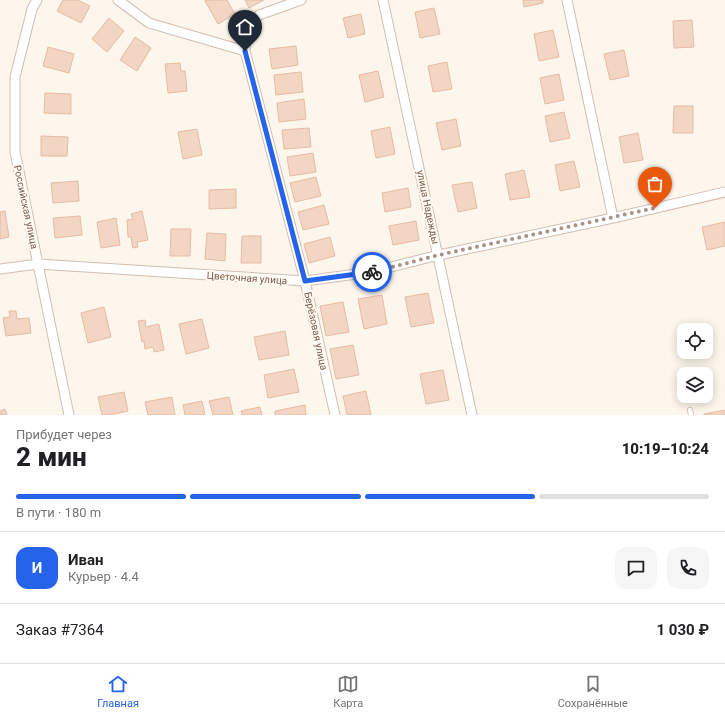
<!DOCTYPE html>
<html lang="ru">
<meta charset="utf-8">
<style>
body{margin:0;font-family:Roboto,sans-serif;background:#f6f6f6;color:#202124;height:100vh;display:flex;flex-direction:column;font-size:15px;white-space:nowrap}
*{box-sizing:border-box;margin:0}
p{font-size:13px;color:#757577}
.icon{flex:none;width:22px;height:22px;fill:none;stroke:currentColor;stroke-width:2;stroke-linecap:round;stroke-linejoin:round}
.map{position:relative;height:415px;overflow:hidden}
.panel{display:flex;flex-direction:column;background:#fff;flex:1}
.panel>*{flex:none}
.fabs{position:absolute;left:677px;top:323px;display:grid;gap:8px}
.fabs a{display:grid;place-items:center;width:36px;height:36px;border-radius:8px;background:#fff;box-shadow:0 2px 10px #0003;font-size:20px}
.pin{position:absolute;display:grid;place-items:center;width:34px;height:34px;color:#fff;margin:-41px -17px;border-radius:50% 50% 50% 0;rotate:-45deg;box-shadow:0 0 4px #0007}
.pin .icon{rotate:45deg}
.courier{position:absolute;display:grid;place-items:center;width:40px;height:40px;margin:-20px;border:3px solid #2563eb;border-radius:50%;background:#fff;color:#222;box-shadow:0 1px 5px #0007}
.overview em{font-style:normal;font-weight:800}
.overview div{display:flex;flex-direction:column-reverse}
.overview{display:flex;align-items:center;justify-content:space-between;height:68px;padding:0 16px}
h1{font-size:26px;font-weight:800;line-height:30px}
.bar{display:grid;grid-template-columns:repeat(4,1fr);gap:6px 4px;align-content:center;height:48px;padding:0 16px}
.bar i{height:5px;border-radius:3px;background:#e0e0e0}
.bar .on{background:#2563eb}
.bar p{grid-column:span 4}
.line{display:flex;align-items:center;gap:10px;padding:0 16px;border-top:1px solid #e0e0e0}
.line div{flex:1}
.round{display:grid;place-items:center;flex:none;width:42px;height:42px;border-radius:12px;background:#f6f6f6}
.dock{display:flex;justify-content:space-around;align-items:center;height:56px;border-top:1px solid #e0e0e0;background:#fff;font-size:11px;color:#757577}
.dock a{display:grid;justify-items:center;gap:2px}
.dock .on{color:#2563eb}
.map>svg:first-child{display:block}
.building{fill:#f3d5c3;stroke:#e6bba3}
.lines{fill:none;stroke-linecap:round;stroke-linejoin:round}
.service-casing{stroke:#d1beb0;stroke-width:6}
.minor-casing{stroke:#d1beb0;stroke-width:11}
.service{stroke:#fff;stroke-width:4.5}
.minor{stroke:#fff;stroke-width:9}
.done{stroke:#a89285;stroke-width:4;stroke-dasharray:0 7.2}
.route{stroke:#2563eb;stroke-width:5}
.labels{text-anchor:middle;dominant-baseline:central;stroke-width:4;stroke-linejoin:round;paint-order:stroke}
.street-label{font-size:10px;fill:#7a5c4d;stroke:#fffaf3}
</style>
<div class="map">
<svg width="725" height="415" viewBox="0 0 725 415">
<rect width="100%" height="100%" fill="#fdf6ec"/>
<path class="building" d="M63 0H78L90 6 81 23 57 11Z
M206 0H227L235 14 218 24 205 1Z
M245 0H264L249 8Z
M523 0H543V3L524 7Z
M434 8 440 34 420 38 415 12Z
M361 14 365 34 348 38 343 18Z
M109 18 124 31 107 52 92 39Z
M692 20 694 47 674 48 673 21Z
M553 30 559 57 539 61 534 34Z
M135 37 151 48 137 71 120 60Z
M296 46 298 65 272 69 269 49Z
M48 47 74 54 69 73 43 66Z
M624 50 629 76 610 80 604 54Z
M447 62 452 89 433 92 428 66Z
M180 63 181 71H185L187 91 168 93 165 64Z
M378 71 384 97 365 102 359 75Z
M301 72 303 92 276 95 274 75Z
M559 74 564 100 545 104 540 78Z
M45 93 71 94V114L44 113Z
M304 99 306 119 279 122 277 103Z
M674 106H693V133H673Z
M564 112 570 138 550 142 545 116Z
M456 119 461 146 442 150 436 123Z
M390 127 395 154 376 158 371 131Z
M309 128 311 147 284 149 282 130Z
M197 129 202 155 183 159 178 132Z
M638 133 643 160 624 163 619 137Z
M41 136 68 137 67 156H41Z
M313 153 316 172 290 176 287 157Z
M574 161 580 187 560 191 555 165Z
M524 170 530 197 510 200 505 174Z
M316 177 321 196 295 202 290 183Z
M78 181 79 201 53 203 51 183Z
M472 182 477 208 458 212 452 185Z
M408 188 411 207 385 212 382 193Z
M236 189V208L209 209V190Z
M324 205 329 224 303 230 298 212Z
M5 211 9 237 0 239V212Z
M142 211 148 240 137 242 138 247 133 248 131 237H128L127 220 133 219 131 214Z
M80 216 82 235 55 238 53 218Z
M116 218 120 245 101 248 97 222Z
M416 221 419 240 393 245 389 226Z
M725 222V246L707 250 702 227Z
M171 229H191L190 256H170Z
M207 233 226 234 225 261 205 259Z
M242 236H261V263H241Z
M330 237 335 256 309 263 304 244Z
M428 293 434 323 411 327 405 297Z
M382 295 387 324 364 329 358 299Z
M343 302 349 332 326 336 320 306Z
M104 307 111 337 88 343 81 313Z
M9 311H16L17 319 29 318 31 333 6 336 3 318 10 317Z
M202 319 209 348 186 354 179 324Z
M145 320 146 327 159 324 164 350 154 352 153 347 145 349 144 341 142 342 138 321Z
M285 331 289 355 259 360 254 337Z
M353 345 359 375 336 379 330 349Z
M294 369 299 392 268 398 264 375Z
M443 370 449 400 426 404 420 374Z
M366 391 371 415H347L343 396Z
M124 392 128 411 110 415H102L98 397Z
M172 397 175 415H148L145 402Z
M229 397 233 415H213L209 401Z
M202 401 205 415H185L183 405Z
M305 405 306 415H275V411Z
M260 407 262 415H242L241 411Z
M5 409 7 415H0V411Z
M725 410V415H704V414Z"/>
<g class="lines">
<defs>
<path id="service" d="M690 410 691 415"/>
<path id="minor" d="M37 0 32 9 15 77V152L69 415
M118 0 149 23 245 51
M301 0 259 15 246 31 245 51 305 281 335 415
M383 0 472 415
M567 0 613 218
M0 269 38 264 305 281 371 272 439 255 613 218 725 192"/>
</defs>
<use href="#service" class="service-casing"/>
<use href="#minor" class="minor-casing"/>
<use href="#service" class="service"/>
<use href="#minor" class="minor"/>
</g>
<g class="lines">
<path class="done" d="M372 272 439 255 655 208"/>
<path class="route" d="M245 51 305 281 372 272"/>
</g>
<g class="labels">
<g class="street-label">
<text transform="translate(26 207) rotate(78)">Российская улица</text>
<text transform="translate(428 207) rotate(78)">улица Надежды</text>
<text transform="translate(247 278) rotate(4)">Цветочная улица</text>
<text transform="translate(316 331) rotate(78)">Берёзовая улица</text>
</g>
</g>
</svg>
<div class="fabs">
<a><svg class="icon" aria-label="locate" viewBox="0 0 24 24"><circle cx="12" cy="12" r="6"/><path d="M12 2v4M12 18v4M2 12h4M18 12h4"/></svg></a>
<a><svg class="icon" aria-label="layers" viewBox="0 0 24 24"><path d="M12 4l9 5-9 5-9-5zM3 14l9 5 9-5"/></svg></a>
</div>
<div class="pin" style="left:655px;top:208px;background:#ea580c"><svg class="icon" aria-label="bag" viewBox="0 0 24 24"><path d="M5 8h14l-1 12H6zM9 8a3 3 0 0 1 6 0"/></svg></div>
<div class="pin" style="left:245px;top:51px;background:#1f2937"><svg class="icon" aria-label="home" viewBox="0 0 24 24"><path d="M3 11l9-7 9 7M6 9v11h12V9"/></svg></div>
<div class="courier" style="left:372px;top:272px"><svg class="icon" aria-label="bike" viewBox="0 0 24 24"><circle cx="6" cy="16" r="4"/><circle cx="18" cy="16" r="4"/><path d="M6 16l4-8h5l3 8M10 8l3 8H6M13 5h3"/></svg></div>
</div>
<section class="panel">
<div class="overview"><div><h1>2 мин</h1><p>Прибудет через</p></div><em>10:19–10:24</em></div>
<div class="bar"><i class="on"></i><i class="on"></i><i class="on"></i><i></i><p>В пути · 180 m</p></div>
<div class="line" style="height:72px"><b class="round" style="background:#2563eb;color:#fff">И</b><div><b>Иван</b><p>Курьер · 4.4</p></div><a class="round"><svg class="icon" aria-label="chat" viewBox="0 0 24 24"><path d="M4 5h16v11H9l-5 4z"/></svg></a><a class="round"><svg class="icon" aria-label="phone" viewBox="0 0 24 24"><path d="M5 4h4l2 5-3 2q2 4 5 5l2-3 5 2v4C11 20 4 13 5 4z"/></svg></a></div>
<div class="line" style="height:52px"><div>Заказ #7364</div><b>1 030 ₽</b></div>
</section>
<nav class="dock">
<a class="on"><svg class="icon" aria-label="home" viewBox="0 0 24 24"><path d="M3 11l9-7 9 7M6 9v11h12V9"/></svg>Главная</a>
<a><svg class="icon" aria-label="map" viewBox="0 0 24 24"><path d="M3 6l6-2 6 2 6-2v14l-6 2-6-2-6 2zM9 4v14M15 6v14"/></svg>Карта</a>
<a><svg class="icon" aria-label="saved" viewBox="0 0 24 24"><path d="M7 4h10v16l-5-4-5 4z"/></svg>Сохранённые</a>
</nav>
